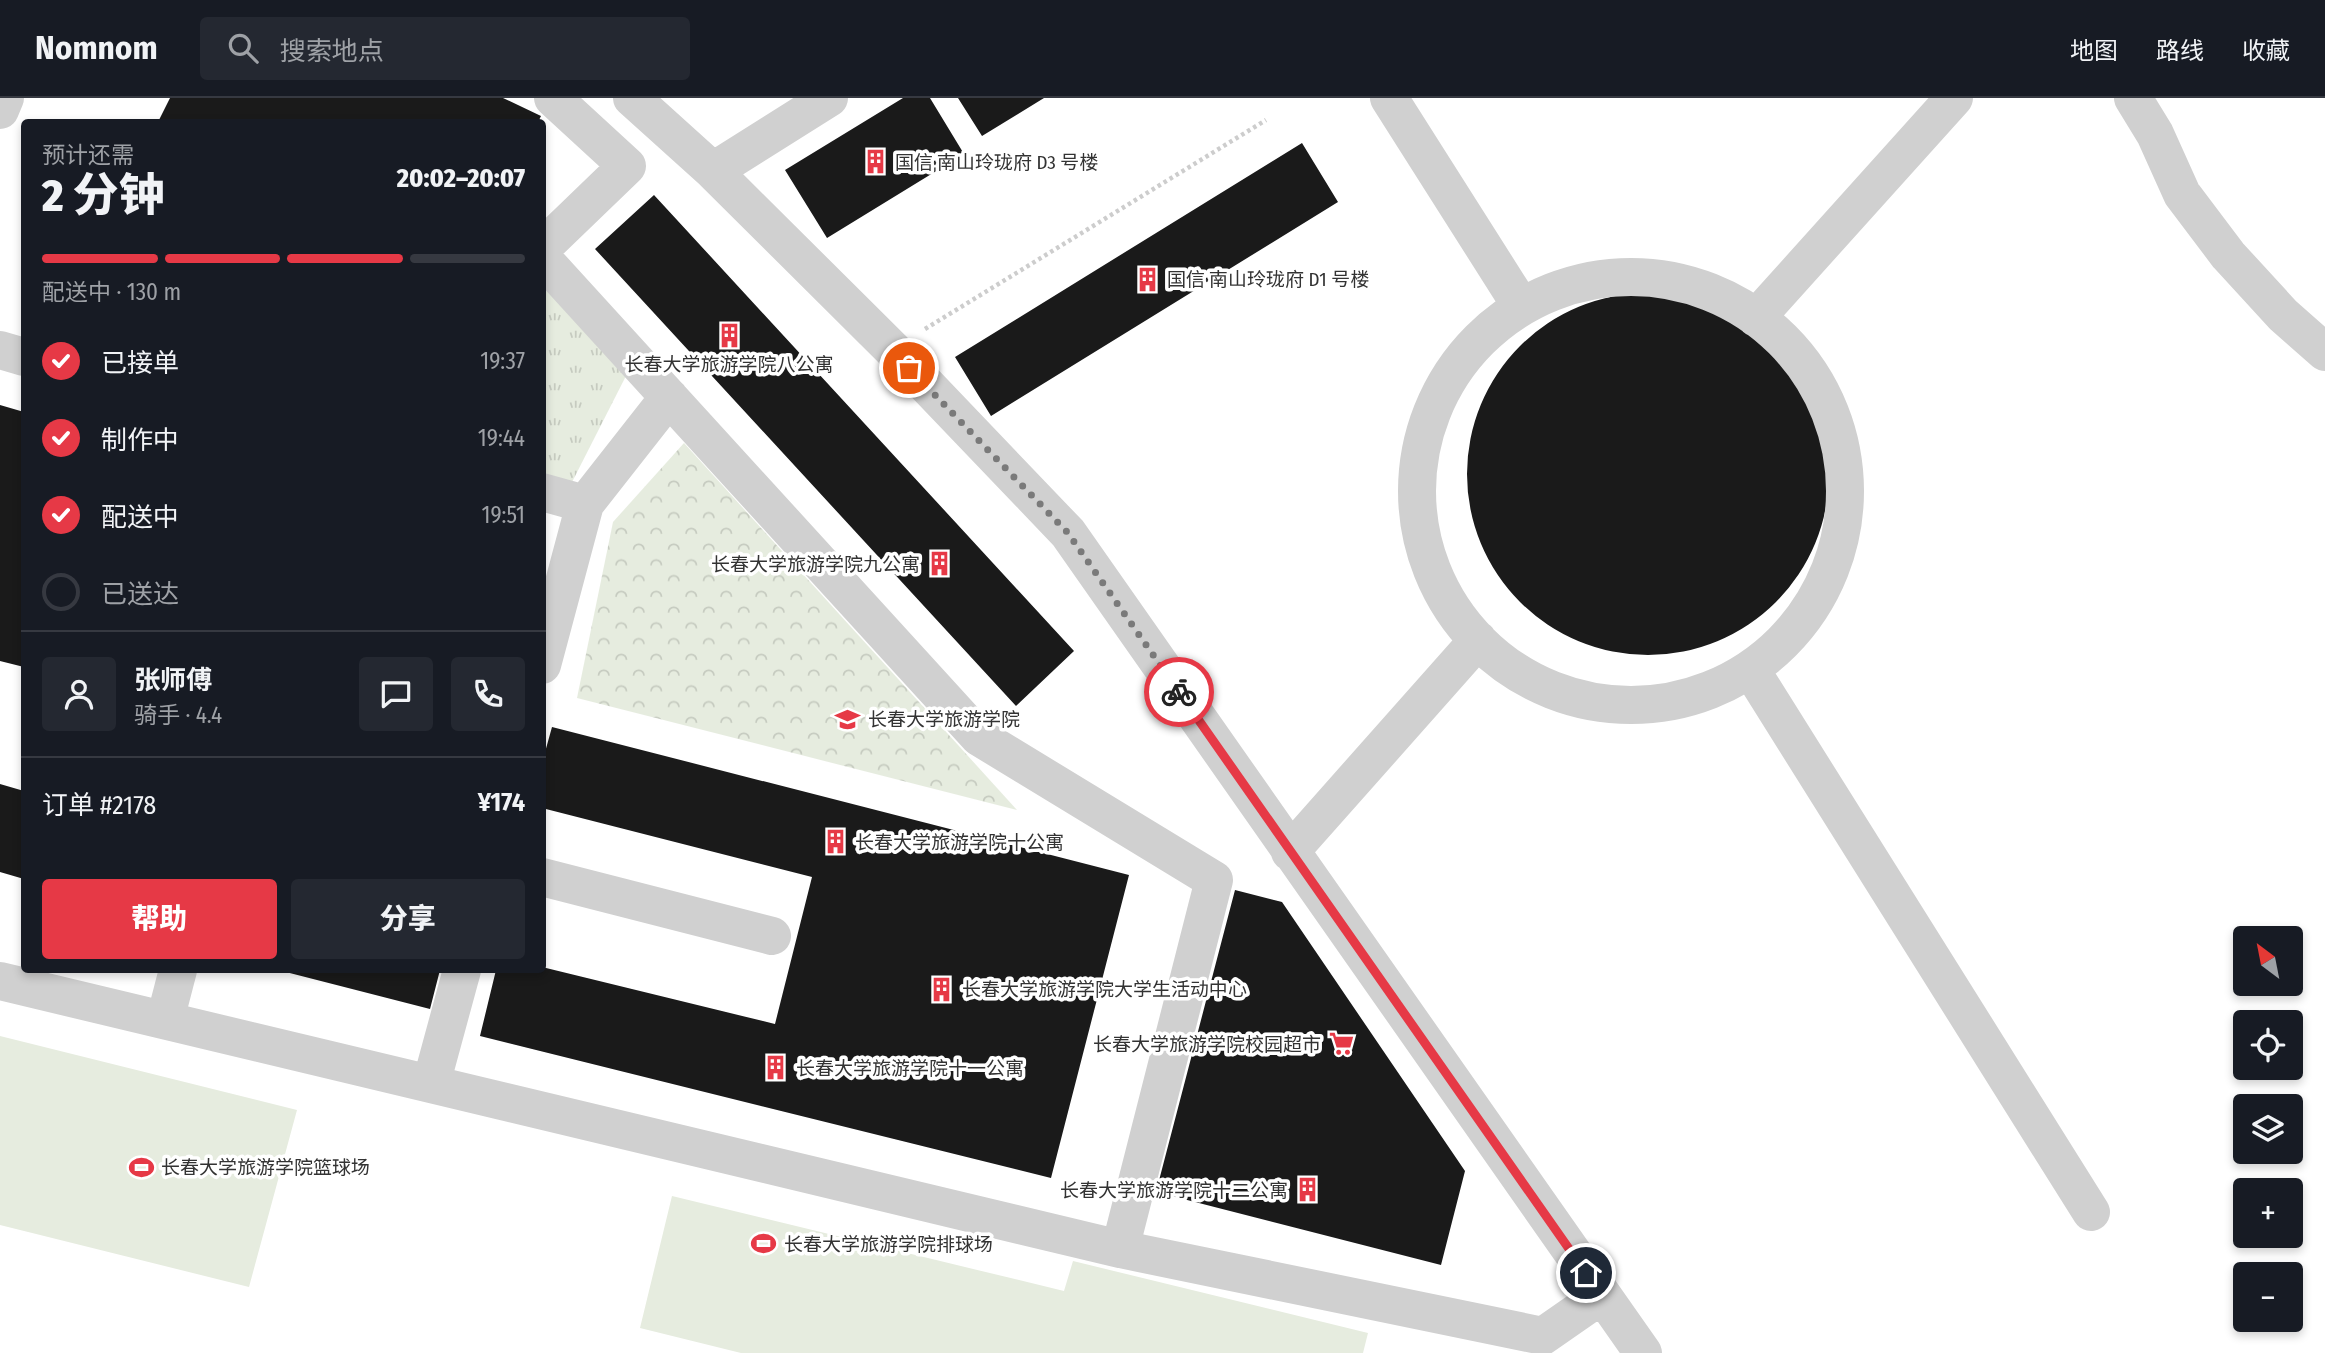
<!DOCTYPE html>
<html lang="zh">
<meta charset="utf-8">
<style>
body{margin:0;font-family:"Fira Sans Condensed","Noto Sans SC",sans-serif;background:#242831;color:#f1f3f6;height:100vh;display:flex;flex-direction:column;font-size:26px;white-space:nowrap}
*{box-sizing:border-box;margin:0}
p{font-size:23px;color:#9ea1a6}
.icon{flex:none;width:38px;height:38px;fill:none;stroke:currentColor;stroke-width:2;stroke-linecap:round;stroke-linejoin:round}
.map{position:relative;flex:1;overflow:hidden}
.sheet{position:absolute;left:21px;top:21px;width:525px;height:854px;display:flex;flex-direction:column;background:#171b24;border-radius:7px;box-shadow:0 4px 10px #0003}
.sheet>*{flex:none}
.needle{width:46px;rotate:328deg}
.buttons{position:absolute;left:2233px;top:828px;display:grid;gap:14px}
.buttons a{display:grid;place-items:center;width:70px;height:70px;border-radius:7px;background:#171b24;box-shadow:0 4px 10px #0003;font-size:35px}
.pin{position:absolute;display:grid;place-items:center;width:60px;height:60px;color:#fff;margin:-30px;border:4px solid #fff;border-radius:50%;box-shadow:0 2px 7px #0007}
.courier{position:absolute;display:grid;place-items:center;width:70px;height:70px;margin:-35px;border:5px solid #e63946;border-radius:50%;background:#fff;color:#222;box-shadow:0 2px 9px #0007}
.headline em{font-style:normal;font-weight:800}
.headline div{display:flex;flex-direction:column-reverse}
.headline{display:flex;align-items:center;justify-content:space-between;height:119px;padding:0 21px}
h1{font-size:46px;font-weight:800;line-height:52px}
.bar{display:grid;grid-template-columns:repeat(4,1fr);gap:10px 7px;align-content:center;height:84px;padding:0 21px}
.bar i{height:9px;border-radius:5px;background:#363941}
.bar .on{background:#e63946}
.bar p{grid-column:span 4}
.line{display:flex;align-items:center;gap:18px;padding:0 21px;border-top:2px solid #363941}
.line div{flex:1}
.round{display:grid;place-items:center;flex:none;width:74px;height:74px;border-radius:7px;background:#242831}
ol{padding:0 21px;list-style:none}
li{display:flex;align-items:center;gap:21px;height:77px}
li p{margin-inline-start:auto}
li .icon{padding:7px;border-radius:50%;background:#e63946;color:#fff;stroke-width:4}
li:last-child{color:#9ea1a6}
li i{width:38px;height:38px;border:4px solid #363941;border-radius:50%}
.cta{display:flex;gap:14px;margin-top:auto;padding:14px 21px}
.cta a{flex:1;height:80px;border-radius:7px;background:#e63946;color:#fff;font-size:28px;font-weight:800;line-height:80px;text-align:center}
.cta a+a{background:#242831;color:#f1f3f6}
header{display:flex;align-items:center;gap:42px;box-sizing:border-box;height:98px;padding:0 35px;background:#171b24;border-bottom:2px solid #363941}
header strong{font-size:33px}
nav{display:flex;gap:38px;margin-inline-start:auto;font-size:24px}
.search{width:490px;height:63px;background:#242831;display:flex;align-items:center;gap:18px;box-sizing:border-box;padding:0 24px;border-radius:7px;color:#9ea1a6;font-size:26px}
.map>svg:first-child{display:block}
.grass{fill:url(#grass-tufts)}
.forest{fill:url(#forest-crowns)}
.pitch{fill:#e6ecdf}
.building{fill:#1a1a1a}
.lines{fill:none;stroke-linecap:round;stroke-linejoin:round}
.path{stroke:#cdcdcd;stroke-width:4.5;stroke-dasharray:3.5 3.5;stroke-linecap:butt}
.minor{stroke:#d0d0d0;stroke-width:38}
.done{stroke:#7a7a7a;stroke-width:7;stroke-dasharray:0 12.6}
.route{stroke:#e63946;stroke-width:9}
.labels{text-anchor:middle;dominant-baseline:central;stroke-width:7;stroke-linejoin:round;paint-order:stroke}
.poi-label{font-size:19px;fill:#333;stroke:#fff;text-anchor:start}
</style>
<header>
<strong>Nomnom</strong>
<div class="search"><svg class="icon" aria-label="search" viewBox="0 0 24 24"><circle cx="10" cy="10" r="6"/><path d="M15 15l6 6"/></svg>搜索地点</div>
<nav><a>地图</a><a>路线</a><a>收藏</a></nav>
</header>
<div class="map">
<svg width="2325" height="1255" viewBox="0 0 2325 1255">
<defs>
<pattern id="grass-tufts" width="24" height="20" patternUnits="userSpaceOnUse" patternTransform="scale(1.75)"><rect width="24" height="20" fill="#e6ecdf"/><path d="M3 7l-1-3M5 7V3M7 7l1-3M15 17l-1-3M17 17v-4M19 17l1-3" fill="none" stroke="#c6cbc0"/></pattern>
<pattern id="forest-crowns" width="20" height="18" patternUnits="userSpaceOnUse" patternTransform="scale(1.75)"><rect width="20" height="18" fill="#e6ecdf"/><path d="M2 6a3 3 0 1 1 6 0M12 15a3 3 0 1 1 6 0" fill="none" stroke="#c6cbc0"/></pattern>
</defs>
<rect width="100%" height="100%" fill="#fff"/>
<path class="grass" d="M548 190 628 274 569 390 543 377 542 201Z"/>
<path class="forest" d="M684 345 1017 712 577 600 613 424Z"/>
<path class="pitch" d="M0 938 297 1012 249 1189 0 1127Z
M672 1098 1064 1193 1073 1163 1368 1235 1363 1255H741L640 1230Z"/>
<path class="building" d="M170 0H503L541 18 538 24H158Z
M903 0H930L964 56 827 140 785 72Z
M958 0H1044L982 38Z
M1302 45 1338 104 991 318 955 259Z
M654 97 1074 553 1016 608 595 151Z
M1467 376a181 181 0 1 1 362 0a181 181 0 1 1-362 0Z
M0 307 24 314V569L0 563Z
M552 629 1129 777 1051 1080 480 938 496 872H542V869L775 926 812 779 542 710V665Z
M0 686 24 693V781L0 774Z
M1235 792 1282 804 1465 1073 1441 1167 1156 1094Z
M278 872H440L430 911Z"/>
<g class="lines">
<path class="path" d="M925 231 1266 22"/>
<path class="minor" d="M632 0 713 73 892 251 1068 435 1643 1255
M1389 0 1521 208
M2133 0 2155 36 2182 96 2228 157 2283 217 2325 254
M0 12 5 0
M713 73 829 0
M542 150 627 68 553 0
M542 160 979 639 1214 782 1120 1151 1543 1238 1602 1197
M1417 393a214 214 0 1 1 428 0a214 214 0 1 1-428 0Z
M1756 220 1954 0
M0 252 24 259
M542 394 585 406
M542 567 585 406 669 299
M1751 572 2091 1114
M1290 754 1478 542
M542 779 772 838
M0 883 1120 1151
M165 922 178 872
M431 986 462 872"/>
</g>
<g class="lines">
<path class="done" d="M909 270 1068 435 1179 594"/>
<path class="route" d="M1179 594 1586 1175"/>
</g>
<defs>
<symbol id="building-bare" viewBox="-9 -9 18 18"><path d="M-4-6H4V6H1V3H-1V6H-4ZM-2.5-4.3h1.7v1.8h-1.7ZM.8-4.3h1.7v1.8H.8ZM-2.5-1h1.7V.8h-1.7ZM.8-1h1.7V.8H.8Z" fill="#e63946" stroke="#fff" stroke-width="2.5" paint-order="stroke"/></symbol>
<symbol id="university-bare" viewBox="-9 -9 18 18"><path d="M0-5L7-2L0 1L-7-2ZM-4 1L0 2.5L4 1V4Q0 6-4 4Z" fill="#e63946" stroke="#fff" stroke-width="2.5" paint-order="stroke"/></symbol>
<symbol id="supermarket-bare" viewBox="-9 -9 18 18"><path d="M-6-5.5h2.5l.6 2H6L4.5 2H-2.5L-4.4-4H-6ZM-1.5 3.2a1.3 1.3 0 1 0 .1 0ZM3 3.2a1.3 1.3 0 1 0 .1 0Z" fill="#e63946" stroke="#fff" stroke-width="2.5" paint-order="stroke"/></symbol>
<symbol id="stadium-bare" viewBox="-9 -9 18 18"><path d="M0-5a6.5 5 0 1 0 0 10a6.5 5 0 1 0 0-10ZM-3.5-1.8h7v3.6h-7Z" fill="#e63946" stroke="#fff" stroke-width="2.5" paint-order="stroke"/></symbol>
</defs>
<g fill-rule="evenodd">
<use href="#building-bare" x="858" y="46" width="35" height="35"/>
<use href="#building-bare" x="1130" y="164" width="35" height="35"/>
<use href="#building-bare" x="712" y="220" width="35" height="35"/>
<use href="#building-bare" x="922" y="448" width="35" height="35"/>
<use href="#university-bare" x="830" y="604" width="35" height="35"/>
<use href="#building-bare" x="818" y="726" width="35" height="35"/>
<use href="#building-bare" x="924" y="874" width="35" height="35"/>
<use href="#supermarket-bare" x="1324" y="928" width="35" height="35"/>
<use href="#building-bare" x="758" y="952" width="35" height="35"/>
<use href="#stadium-bare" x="124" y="1052" width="35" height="35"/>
<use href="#building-bare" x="1290" y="1074" width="35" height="35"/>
<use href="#stadium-bare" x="746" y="1128" width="35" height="35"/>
</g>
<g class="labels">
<g class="poi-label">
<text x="895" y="64">国信·南山玲珑府 D3 号楼</text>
<text x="1167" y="181">国信·南山玲珑府 D1 号楼</text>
<text x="729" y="266" text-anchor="middle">长春大学旅游学院八公寓</text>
<text x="920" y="466" text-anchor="end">长春大学旅游学院九公寓</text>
<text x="868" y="621">长春大学旅游学院</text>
<text x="855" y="744">长春大学旅游学院十公寓</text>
<text x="962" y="891">长春大学旅游学院大学生活动中心</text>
<text x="1321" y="946" text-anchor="end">长春大学旅游学院校园超市</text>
<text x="796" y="970">长春大学旅游学院十一公寓</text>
<text x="161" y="1069">长春大学旅游学院篮球场</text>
<text x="1288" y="1092" text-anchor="end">长春大学旅游学院十二公寓</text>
<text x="784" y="1146">长春大学旅游学院排球场</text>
</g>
</g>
</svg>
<div class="buttons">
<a><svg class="needle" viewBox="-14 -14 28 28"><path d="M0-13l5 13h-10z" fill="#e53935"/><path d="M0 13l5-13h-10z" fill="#9ea1a6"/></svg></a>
<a><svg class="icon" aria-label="locate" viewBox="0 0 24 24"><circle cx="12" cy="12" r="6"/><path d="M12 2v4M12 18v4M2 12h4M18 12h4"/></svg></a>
<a><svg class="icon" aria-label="layers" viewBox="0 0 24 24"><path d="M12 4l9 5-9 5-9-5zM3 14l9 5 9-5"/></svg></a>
<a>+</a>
<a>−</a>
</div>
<div class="pin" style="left:909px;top:270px;background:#ea580c"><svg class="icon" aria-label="bag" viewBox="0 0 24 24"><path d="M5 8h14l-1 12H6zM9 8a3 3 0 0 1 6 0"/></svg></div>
<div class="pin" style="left:1586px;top:1175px;background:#1f2937"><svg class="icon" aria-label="home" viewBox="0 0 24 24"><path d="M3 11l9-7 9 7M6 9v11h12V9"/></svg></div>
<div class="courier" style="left:1179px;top:594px"><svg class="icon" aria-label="bike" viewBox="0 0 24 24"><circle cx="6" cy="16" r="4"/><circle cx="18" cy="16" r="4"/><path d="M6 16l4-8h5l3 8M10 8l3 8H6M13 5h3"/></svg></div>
<section class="sheet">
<div class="headline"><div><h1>2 分钟</h1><p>预计还需</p></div><em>20:02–20:07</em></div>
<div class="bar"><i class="on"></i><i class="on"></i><i class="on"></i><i></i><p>配送中 · 130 m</p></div>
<ol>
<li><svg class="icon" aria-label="check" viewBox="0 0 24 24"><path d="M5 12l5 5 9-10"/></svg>已接单<p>19:37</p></li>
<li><svg class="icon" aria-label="check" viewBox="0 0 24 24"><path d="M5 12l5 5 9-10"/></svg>制作中<p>19:44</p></li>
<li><svg class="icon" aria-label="check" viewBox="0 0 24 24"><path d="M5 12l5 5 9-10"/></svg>配送中<p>19:51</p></li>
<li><i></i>已送达</li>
</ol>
<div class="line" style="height:126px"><a class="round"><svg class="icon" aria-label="person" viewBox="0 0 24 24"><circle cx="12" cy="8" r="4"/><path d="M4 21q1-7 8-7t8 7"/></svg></a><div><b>张师傅</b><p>骑手 · 4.4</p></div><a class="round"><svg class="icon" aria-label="chat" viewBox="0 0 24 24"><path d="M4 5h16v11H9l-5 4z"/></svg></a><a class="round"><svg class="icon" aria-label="phone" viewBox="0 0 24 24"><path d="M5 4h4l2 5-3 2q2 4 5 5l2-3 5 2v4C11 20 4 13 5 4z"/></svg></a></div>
<div class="line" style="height:91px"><div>订单 #2178</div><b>¥174</b></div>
<div class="cta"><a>帮助</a><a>分享</a></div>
</section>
</div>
